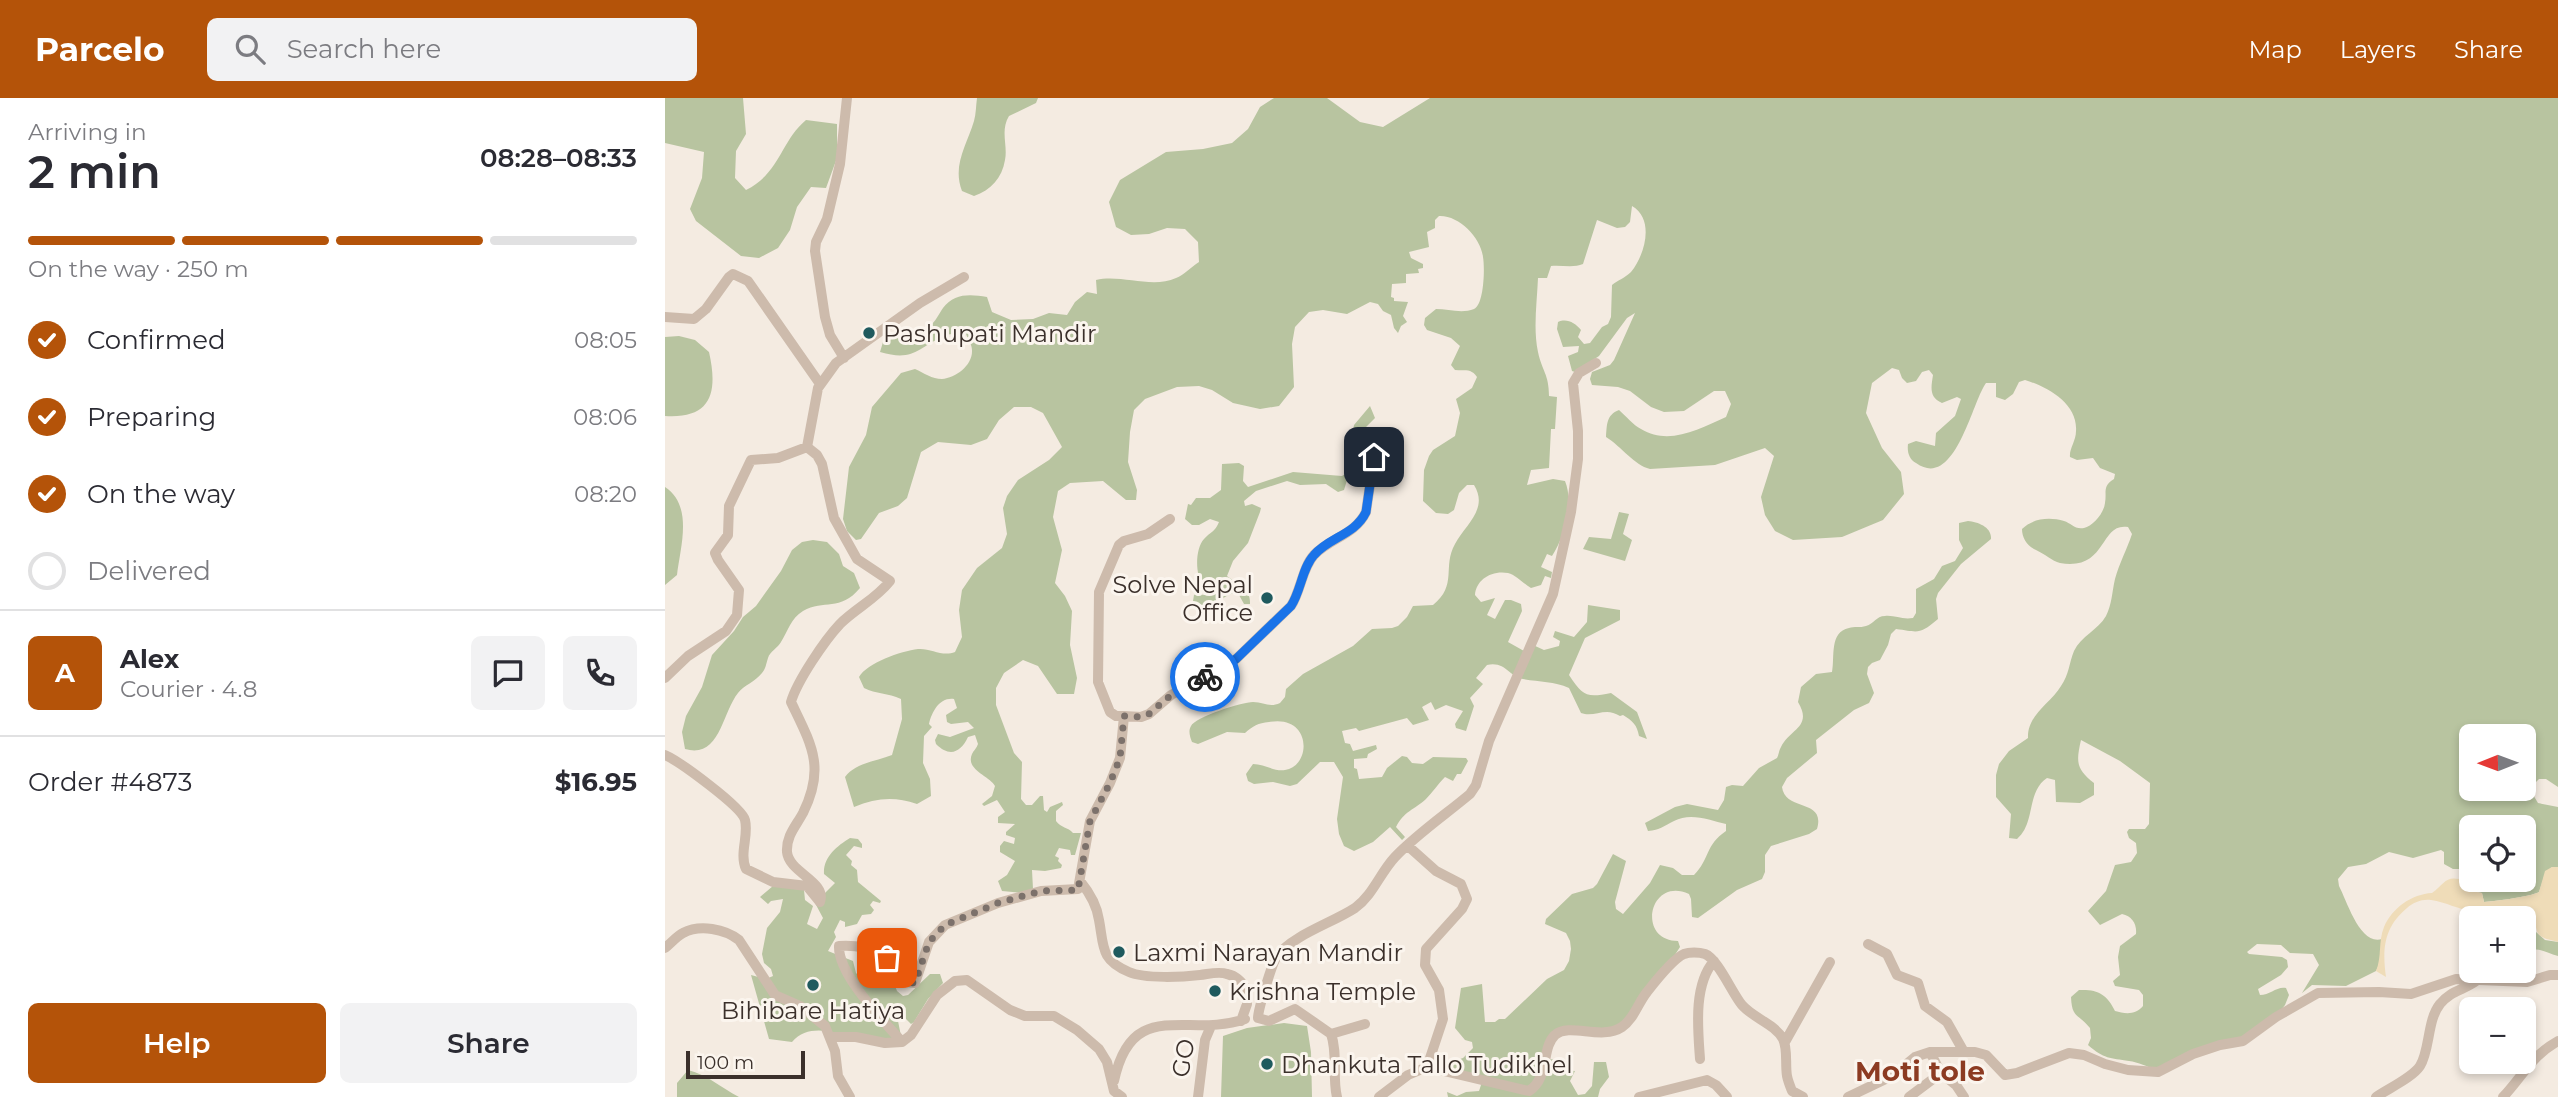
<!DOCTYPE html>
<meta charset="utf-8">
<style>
body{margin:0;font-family:Montserrat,sans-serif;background:#f2f2f3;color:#2b2b33;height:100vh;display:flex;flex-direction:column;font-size:26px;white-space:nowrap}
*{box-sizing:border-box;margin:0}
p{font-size:23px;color:#7c7c81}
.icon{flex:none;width:38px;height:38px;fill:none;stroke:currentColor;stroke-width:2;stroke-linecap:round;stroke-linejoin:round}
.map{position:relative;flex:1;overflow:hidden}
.drawer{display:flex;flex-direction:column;background:#fff;width:665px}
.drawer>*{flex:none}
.needle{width:46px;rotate:269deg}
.fabs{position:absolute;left:1794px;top:626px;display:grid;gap:14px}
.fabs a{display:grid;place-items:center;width:77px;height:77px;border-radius:10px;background:#fff;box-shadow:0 4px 10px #0003;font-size:35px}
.scale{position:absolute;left:21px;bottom:18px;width:119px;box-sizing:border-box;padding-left:7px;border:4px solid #3b302b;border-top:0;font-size:19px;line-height:24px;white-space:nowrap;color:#3b302b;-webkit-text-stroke:5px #fbf5ee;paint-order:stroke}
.pin{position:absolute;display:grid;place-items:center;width:60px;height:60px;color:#fff;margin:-30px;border-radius:14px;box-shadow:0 4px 10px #0006}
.courier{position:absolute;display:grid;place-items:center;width:70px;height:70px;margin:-35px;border:5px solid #1a73e8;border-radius:50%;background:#fff;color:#222;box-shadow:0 2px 9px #0007}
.headline em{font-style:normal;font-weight:600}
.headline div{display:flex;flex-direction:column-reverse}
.headline{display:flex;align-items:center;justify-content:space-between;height:119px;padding:0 28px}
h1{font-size:46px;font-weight:600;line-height:52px}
.bar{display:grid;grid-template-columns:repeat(4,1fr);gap:10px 7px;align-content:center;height:84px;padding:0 28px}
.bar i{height:9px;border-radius:5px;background:#e1e1e2}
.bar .on{background:#b45309}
.bar p{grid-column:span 4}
.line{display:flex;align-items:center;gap:18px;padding:0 28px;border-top:2px solid #e1e1e2}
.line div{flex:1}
.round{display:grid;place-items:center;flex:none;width:74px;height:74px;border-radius:10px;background:#f2f2f3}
ol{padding:0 28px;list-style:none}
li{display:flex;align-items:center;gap:21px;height:77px}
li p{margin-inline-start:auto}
li .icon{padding:7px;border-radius:50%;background:#b45309;color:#fff;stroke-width:4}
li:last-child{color:#7c7c81}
li i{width:38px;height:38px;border:4px solid #e1e1e2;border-radius:50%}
.primary-button{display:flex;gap:14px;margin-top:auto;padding:14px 28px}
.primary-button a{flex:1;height:80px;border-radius:10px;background:#b45309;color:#fff;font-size:28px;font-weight:600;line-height:80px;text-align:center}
.primary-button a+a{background:#f2f2f3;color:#2b2b33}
header{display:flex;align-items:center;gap:42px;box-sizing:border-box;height:98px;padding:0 35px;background:#b45309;color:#fff}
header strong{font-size:33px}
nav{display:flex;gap:38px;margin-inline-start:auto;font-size:24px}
.search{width:490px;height:63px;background:#f2f2f3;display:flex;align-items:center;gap:18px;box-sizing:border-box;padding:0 24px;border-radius:10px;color:#7c7c81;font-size:26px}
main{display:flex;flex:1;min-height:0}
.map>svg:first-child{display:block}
.green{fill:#b8c4a0;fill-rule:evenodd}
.sand{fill:#efdcb8}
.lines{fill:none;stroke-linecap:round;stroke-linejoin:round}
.minor{stroke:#cdbbac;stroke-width:10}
.done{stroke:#7c716b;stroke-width:7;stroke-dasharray:0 12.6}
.route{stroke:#1a73e8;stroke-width:9}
.poi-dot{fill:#1f5a5e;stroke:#fbf5ee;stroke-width:2.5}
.labels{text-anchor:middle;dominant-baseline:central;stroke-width:6;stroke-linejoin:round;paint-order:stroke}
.poi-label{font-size:24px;fill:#3b302b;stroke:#fbf5ee;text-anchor:start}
.street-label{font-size:24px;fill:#3b302b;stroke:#fbf5ee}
.quarter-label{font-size:28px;font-weight:bold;fill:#8c3b22;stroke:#fbf5ee}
</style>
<header>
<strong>Parcelo</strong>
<div class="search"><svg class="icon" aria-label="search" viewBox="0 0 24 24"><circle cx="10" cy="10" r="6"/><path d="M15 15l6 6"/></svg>Search here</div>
<nav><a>Map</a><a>Layers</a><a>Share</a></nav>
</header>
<main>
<section class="drawer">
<div class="headline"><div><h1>2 min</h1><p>Arriving in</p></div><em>08:28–08:33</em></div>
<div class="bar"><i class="on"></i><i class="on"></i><i class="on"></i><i></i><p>On the way · 250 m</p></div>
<ol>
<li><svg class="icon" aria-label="check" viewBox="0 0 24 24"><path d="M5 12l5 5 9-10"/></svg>Confirmed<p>08:05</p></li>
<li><svg class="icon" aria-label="check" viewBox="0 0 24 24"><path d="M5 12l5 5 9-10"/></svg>Preparing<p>08:06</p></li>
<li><svg class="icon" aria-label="check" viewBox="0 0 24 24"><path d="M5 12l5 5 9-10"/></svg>On the way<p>08:20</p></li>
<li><i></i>Delivered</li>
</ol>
<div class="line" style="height:126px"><b class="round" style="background:#b45309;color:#fff">A</b><div><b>Alex</b><p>Courier · 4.8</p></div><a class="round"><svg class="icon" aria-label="chat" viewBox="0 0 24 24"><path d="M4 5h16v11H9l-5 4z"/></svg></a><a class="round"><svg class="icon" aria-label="phone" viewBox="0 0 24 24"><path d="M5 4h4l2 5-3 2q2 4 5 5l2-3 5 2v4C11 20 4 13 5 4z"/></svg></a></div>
<div class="line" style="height:91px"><div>Order #4873</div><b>$16.95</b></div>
<div class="primary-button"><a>Help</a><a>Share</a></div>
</section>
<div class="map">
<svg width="1893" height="999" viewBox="0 0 1893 999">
<rect width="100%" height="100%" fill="#f4ebe1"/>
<path class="green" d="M0 0H78L81 36 71 53 70 80 81 92C116 74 115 44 141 22L172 26V60L161 90 146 89 132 109 125 132 113 150 94 160 76 158 31 123 25 111 37 80 39 54 0 45Z
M312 0H373L371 5 344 18C335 33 343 47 340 62 337 80 326 92 309 98L297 93C287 67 302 47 309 23 311 16 311 7 312 0Z
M609 0H662L695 24 718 29 765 0H1893V689L1881 681H1874L1870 685 1867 695 1873 705 1893 709V769H1887L1879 779 1874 794C1865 799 1830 803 1819 804L1817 795 1812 794 1822 782H1858V730H1806V771H1788L1779 766V754L1776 752 1748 760 1724 754 1701 766 1683 769 1673 781 1674 788C1682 803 1695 848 1717 841L1716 863 1711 873 1681 888 1647 887 1637 895 1654 867 1648 856 1625 855 1616 847 1592 846 1582 854 1584 856 1617 859 1622 862 1623 869 1616 877 1593 891 1595 897C1605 897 1612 888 1621 890L1624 897 1620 907 1602 930 1491 972C1483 969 1473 964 1464 963 1445 960 1439 961 1423 947L1426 940 1425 930C1413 915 1407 921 1406 899L1414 892C1432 891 1442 896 1450 913 1460 916 1471 917 1478 908V897L1474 892 1450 888 1448 883 1455 877 1453 859 1455 848 1471 836C1472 826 1467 818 1457 816L1435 827 1423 813 1441 793 1450 767 1466 764 1472 755 1471 745 1464 740 1462 734 1464 731H1480L1484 726 1485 685 1455 663 1416 642C1411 664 1411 671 1429 685V697L1415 705 1391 704 1390 682 1382 680C1361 694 1371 725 1352 741L1344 740 1346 716 1331 699V677L1334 666 1344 653 1363 640C1362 617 1385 606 1396 588 1404 577 1404 565 1409 553 1416 538 1433 532 1441 518 1447 506 1447 494 1450 481 1454 466 1462 451 1467 436L1463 429C1434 424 1443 473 1395 465 1387 463 1380 456 1371 452 1362 448 1357 440 1357 431 1368 420 1385 419 1399 423 1406 425 1410 432 1419 430 1428 428 1439 415 1440 405 1442 394 1437 388 1449 381L1450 376 1435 370 1428 360 1412 362 1405 359C1404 351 1411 343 1411 333 1413 306 1383 289 1360 282L1354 284 1348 296 1340 302 1331 299V285H1321C1307 304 1290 393 1251 365 1244 361 1242 354 1243 346L1251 343 1270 348 1271 335 1290 318 1296 301 1292 299 1277 305C1264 299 1266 290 1268 277L1264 272 1257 274 1251 283 1242 285 1237 280 1234 272 1227 270 1207 285 1201 315 1217 350 1236 374 1239 396 1218 422 1177 439 1128 442 1110 433 1100 417 1096 399 1109 358 1100 350 1050 367 985 371C969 367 957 349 941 339 942 327 941 317 954 312 961 318 968 327 976 331 1004 348 1034 331 1061 319L1066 306 1060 293H1049L1019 313 999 314 986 309 965 293 953 289 927 287 925 281 927 274 945 267 949 262 970 215 962 220 934 258 910 274 907 273 903 258 913 254 914 248 898 249 892 231 893 224C902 220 910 225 916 232L913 239 919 246 925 245 937 229 943 226 946 219 947 187C953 182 960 180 966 174 980 157 990 121 967 108L965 124 960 129 952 130 932 122 918 166C909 170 897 167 886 168L882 180H873C872 204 868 231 873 254 877 273 884 276 884 298L892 299 890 331H886L884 370 866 372 862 387 888 381 900 383C909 405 900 438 887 458L882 456 876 469 887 474 886 480 880 478 876 487 866 490C859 486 851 477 843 475 826 472 811 482 810 497L816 504 830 500 822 517 830 521 840 502H846L856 506 857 513 843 544 859 553 868 547 879 552 894 548 895 543 888 539 890 533 909 539 922 524 923 507 955 512V522L920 540 904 577C918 598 921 600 946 595L972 614 982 641 974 638C972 627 968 623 958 617L955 618C940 608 930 620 916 615L904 590C889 583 874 584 858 581 844 579 841 563 822 567L811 580 818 586 805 600 809 608 801 633 791 630 790 626 798 613 781 607 770 612 766 604 757 609 764 622 748 627 742 620 694 633 691 630 677 633 680 645 685 646 688 653 711 647 712 651 703 656 702 660 689 661V670L692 671 694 681 717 679 722 670 737 658 742 659 747 665 758 666 768 659 801 660 803 663 796 676H792L788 683 780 679C773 686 767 695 761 701 749 712 739 713 731 729L740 739 737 742 725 729 708 744 689 753 679 748 674 736 672 721 678 679 669 664H655L632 686 625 688 608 684 589 686 583 683 581 676 588 666C599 666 610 674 620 672 647 668 647 616 604 624 593 625 588 628 580 635L562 634 533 646 527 644C525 639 523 633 526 628 530 619 577 604 588 604 599 604 604 610 615 605L620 599 621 591 638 576 688 548 707 531 727 530 733 528 742 519 748 508 768 507C793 487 777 469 790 446 800 427 824 411 809 387H802L794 395 789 412 783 416 771 415 758 403 759 372 764 358 768 352 790 338 795 315 791 301 807 290 812 279C806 270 800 273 790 272L786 267 795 248 786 240 762 232 759 227 760 220 771 211C783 211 797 216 809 211 819 207 820 170 818 159 816 140 794 117 774 118L770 122V130L762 134 764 149 744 154 746 160 758 166V170L753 171 754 175 741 176V185L727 186 726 199 729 200V203L743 204 738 218 742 224 736 228 733 235 729 230 726 217 718 213 713 206 705 204 682 216 658 212 644 214 630 229 627 246 629 289 614 308 595 311 568 305 547 292 534 288 512 289 480 301 469 312 465 334 463 364 472 392 471 402H461L438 383 405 385 393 393 388 419 397 452 390 485 400 498 407 513 405 547 412 580 409 596H392L373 568 358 562 339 575 331 590V607L349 655 357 664 356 701 361 707H367L375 698H378L379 712 382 714 385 709 397 704 398 707 391 713V723C396 730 403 729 408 735H416L410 757H406L405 752 394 750 390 758 394 760 393 763 397 767 396 770 380 773 367 772 368 791 359 795 337 793 333 783 342 777 350 763 335 754V748L339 743 349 746 350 740 341 737V734L350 726 333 725V719L340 714 332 702 319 708 317 706 327 698 330 688C325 678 300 672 307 656 308 653 312 650 313 646L310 637 303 639C296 654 285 660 271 646L270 642 273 636 285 639 309 630 303 624 286 626 282 624 281 617 292 610 289 601C275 599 267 613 264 626L267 629 259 638 258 665 265 681 266 698 252 706C229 698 211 700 189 709L180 679C190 665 212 663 227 657L237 621 236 601C223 595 211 596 199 590L194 579C202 565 236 553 253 551 266 550 277 559 290 554L297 539 294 512 297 492 312 470 337 450 342 436 338 410 342 398 353 382 384 362 397 349 378 315 366 309H349L334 322 322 341 306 347 273 344 256 354 242 400 233 408 214 415 196 441 191 442 182 433 178 421 184 369 201 337 207 309 236 275 250 271C259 275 267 281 277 281 291 280 308 267 307 252 307 247 303 241 301 236 294 236 285 235 279 238 252 250 249 264 215 254L218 244C233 237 251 238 265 228 270 224 274 216 278 210 289 195 305 196 322 199L327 214 346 222 368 221 384 215 402 217 410 204 422 194 432 196 431 182C456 176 487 191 511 180 519 177 526 169 534 164L533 144 520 131 502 130 484 136 466 137 451 129 444 104 455 82 501 54 538 51 567 45 583 31 595 9ZM1806 639H1858V691H1806Z
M14 238 30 242 44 254C53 294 47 321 0 318V239Z
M705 308 710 320 697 333 679 392 673 394 661 386 635 387 622 383 591 393 579 403 580 408 587 406 596 410 595 414 583 445 568 463 562 478C572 486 586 490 585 506H579L574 497 569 495C551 500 552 516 528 503L529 497 531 496C543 497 550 501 558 488L557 482 538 486C530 477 530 451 539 441 545 434 550 434 554 424L545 421 534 427H527L520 421 523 406 526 407 531 400H545L556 392 557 366 574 365 579 368 578 383 583 389 628 374 677 378 680 376 689 327Z
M0 389C29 408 15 450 12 477L0 487Z
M954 414 964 416 958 436 967 442 960 463 918 451 924 439 946 441Z
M1303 423C1313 424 1327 429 1326 441L1296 466 1273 495 1271 501 1273 521C1254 537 1254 534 1231 531L1226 536 1223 547 1215 562 1207 565 1203 569 1202 576 1209 595 1204 605 1189 612 1151 642 1152 655 1122 680 1117 689C1120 714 1161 700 1152 731L1144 736 1106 748 1100 757V774L1097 781 1072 792 1033 820 1027 819 1026 801 1024 796C984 778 971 843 1013 843L1015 849 968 922 946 933 892 932 882 961 898 962 899 972 910 973 905 983 913 997 920 996 927 988 929 964H941L944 979 935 991 933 999H783L782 994 792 998 801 994 814 993 816 987 815 980 785 972 789 963 798 960 808 950 807 944 800 942 790 930 796 890 817 886 820 924H830L834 921H840L882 881 899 872 904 863 906 851 905 843 901 835 880 826 881 821 907 796 928 790 932 786 948 756 961 763 950 804 951 811 958 816 985 785 995 767 1008 770 1017 777H1029C1045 761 1040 747 1061 733V726C1045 722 1025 714 1009 723 999 728 995 732 983 733L980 725 1010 709 1022 706 1053 712 1059 702 1061 689 1067 687 1078 688 1094 670 1112 660C1114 656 1114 652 1116 649 1125 631 1148 629 1133 604L1136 589 1151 576 1167 574C1170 559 1164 534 1184 530 1189 528 1195 530 1201 528 1209 526 1211 518 1220 518 1230 517 1237 522 1248 520L1251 515V491L1269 481 1277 468 1290 463 1298 450 1294 442V425Z
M148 442 162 444 174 456 178 468 189 475 195 490C175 514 159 501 138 513 126 520 123 533 116 544 113 550 105 553 103 560 101 566 101 570 97 575 90 584 79 587 73 595 57 615 55 661 20 651L17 634 21 618 37 589 47 557 69 533 78 519 91 508 116 473 127 452 137 444Z
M185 740 193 741 197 746V750L189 748 181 757 187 763 186 767 192 772 193 784 216 803 215 805 208 803 205 807 209 812 206 816 197 817 192 826 180 829V824L175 822 169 834 171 839 163 853 188 863 191 875 203 887 209 882 215 887 225 875 232 893 238 898 243 897 265 876H275L278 885 263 901 249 924 246 926 238 918 233 923 236 938C231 940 225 942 219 943 190 946 150 917 127 944L104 941 86 877 101 881 108 878 106 871 99 865 97 856 102 830 115 814 118 801 106 803 103 806 95 799 108 788 139 792 140 802 148 808 142 826 152 831 158 820 150 805 170 785 159 776C158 759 172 748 185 740Z
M1843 808C1865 811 1870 809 1871 834L1880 842 1893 844V858C1880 855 1873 847 1859 855L1858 821H1836L1809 816 1808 813Z
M619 925 642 928 646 954 647 999H556L558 938 582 930Z
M23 972C43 977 55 989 74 999H12V985Z"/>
<path class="sand" d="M1887 769H1893V844C1873 839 1871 839 1870 818 1854 799 1829 815 1808 813 1794 812 1781 804 1766 802 1757 801 1749 804 1742 810 1719 829 1717 851 1721 879L1711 873C1717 859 1713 844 1719 829 1727 810 1747 796 1767 795 1781 785 1780 776 1801 783L1807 793 1817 795 1819 804C1830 803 1865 799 1874 794L1880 773Z"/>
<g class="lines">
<path class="minor" d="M0 219 29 221 41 211 64 179 68 176 83 183 155 286
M179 260 165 237 160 219 150 153 151 144 162 121 175 66 182 0
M0 580 23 558 61 533 72 517 74 492 53 462 50 455 63 437 64 408 86 362 113 360 142 349 153 290 171 265 255 205 299 179
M459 618H451L445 614 433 584 434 494 454 447 459 443 483 436 505 421
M0 657C14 663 77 709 80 722 84 738 74 755 81 771L108 784 142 788 155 804C162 783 124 775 122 754 121 738 131 728 138 715 161 669 146 646 126 604 132 583 160 542 175 526 191 510 211 501 225 483L192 461 169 420 157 366 152 357 142 349
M743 748 771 773 796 786 802 801 797 811 761 851 760 867 774 892 778 921 762 969 864 993C885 979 876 950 890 937 905 924 936 943 957 929 969 921 973 905 982 894 989 885 1008 861 1019 856 1024 854 1034 854 1040 856 1053 861 1067 895 1077 907 1088 920 1110 926 1118 941 1123 951 1120 966 1122 978 1123 983 1125 988 1127 993L1138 999
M415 783C424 794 432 808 434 822 439 848 435 862 464 874 480 881 518 879 535 877 544 876 554 873 562 876 572 878 578 885 582 893V906L576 923
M1203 846 1222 856 1232 877 1253 885 1260 908 1282 924 1299 954
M0 850C6 845 12 838 18 835 35 826 60 831 74 842L110 897 135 908 160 928 170 953 173 978 185 999
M666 936 700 926
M165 939H191L220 945 237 944 246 937 272 897 290 883 302 882 345 912 360 918H389L412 932 434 951 442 964 449 993 457 999
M237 944C218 922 173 877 174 848 207 846 225 857 242 884L250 885 264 844 280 827 333 805 376 793 413 791 425 723 445 685 455 660 459 618 476 619 484 616 506 597 571 561 626 508C636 493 637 470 649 457 665 440 690 437 701 414L709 359 723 335
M1120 944 1165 864
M1265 954 1276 975
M1035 961C1033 932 1028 887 1049 863
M449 983C467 898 523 941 580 921
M533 999 540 942 546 928
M672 999C667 979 673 955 666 936L630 911 604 923 593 920C593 912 607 865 612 858 628 837 667 825 690 810 708 797 715 775 730 759 752 736 780 717 805 696L811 687 824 643 888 496 906 414 913 361V333L908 285 914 275 931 265
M714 999 743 977 762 969
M974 999 1042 982 1051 987 1062 999
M1183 999 1227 978 1250 959 1265 954H1310L1321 957 1340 977 1352 975 1404 955 1419 957 1440 966 1463 972 1493 974 1528 956 1555 947 1578 943 1611 919 1653 895 1714 894 1746 896 1791 881 1862 884 1885 877H1893
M1244 999 1276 975 1291 987 1299 999
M1711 999C1724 990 1747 980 1755 968 1765 953 1762 922 1775 906 1785 893 1799 892 1811 883
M1838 999C1858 978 1866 958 1893 943"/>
</g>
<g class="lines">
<path class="done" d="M222 860 232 867 242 884 250 885 264 844 280 827 333 805 376 793 413 792 425 723 445 685 455 660 459 618 476 619 484 616 506 597 540 579"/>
<path class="route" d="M540 579 571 561 626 508C636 493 637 470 649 457 664 439 690 437 701 414L709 359"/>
</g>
<g class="poi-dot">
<circle cx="204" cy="235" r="7"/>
<circle cx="602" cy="500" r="7"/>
<circle cx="454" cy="854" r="7"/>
<circle cx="148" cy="887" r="7"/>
<circle cx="550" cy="893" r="7"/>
<circle cx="602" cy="966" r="7"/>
</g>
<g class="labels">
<g class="poi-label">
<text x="218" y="235">Pashupati Mandir</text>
<text x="588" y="486" text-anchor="end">Solve Nepal<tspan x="588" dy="28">Office</tspan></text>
<text x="468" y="854">Laxmi Narayan Mandir</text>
<text x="564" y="893">Krishna Temple</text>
<text x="148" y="912" text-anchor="middle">Bihibare Hatiya</text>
<text x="616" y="966">Dhankuta Tallo Tudikhel</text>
</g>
<g class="street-label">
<text transform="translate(518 960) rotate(-80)">GO</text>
</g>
<g class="quarter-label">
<text x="1255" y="973">Moti tole</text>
</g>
</g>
</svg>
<div class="fabs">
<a><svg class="needle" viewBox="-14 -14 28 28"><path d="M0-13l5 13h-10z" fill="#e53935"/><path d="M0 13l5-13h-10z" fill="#7c7c81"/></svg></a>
<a><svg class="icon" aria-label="locate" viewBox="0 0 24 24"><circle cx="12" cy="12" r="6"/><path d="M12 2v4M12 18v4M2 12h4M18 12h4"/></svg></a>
<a>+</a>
<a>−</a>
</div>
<div class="scale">100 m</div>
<div class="pin" style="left:222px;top:860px;background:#ea580c"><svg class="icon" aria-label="bag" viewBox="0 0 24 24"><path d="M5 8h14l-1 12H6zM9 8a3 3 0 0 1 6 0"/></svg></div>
<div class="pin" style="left:709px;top:359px;background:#1f2937"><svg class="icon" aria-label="home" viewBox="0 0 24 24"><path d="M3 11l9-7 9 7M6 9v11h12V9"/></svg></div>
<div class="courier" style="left:540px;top:579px"><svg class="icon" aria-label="bike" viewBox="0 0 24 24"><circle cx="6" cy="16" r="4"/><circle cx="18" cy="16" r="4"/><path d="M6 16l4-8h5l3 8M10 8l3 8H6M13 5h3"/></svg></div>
</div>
</main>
